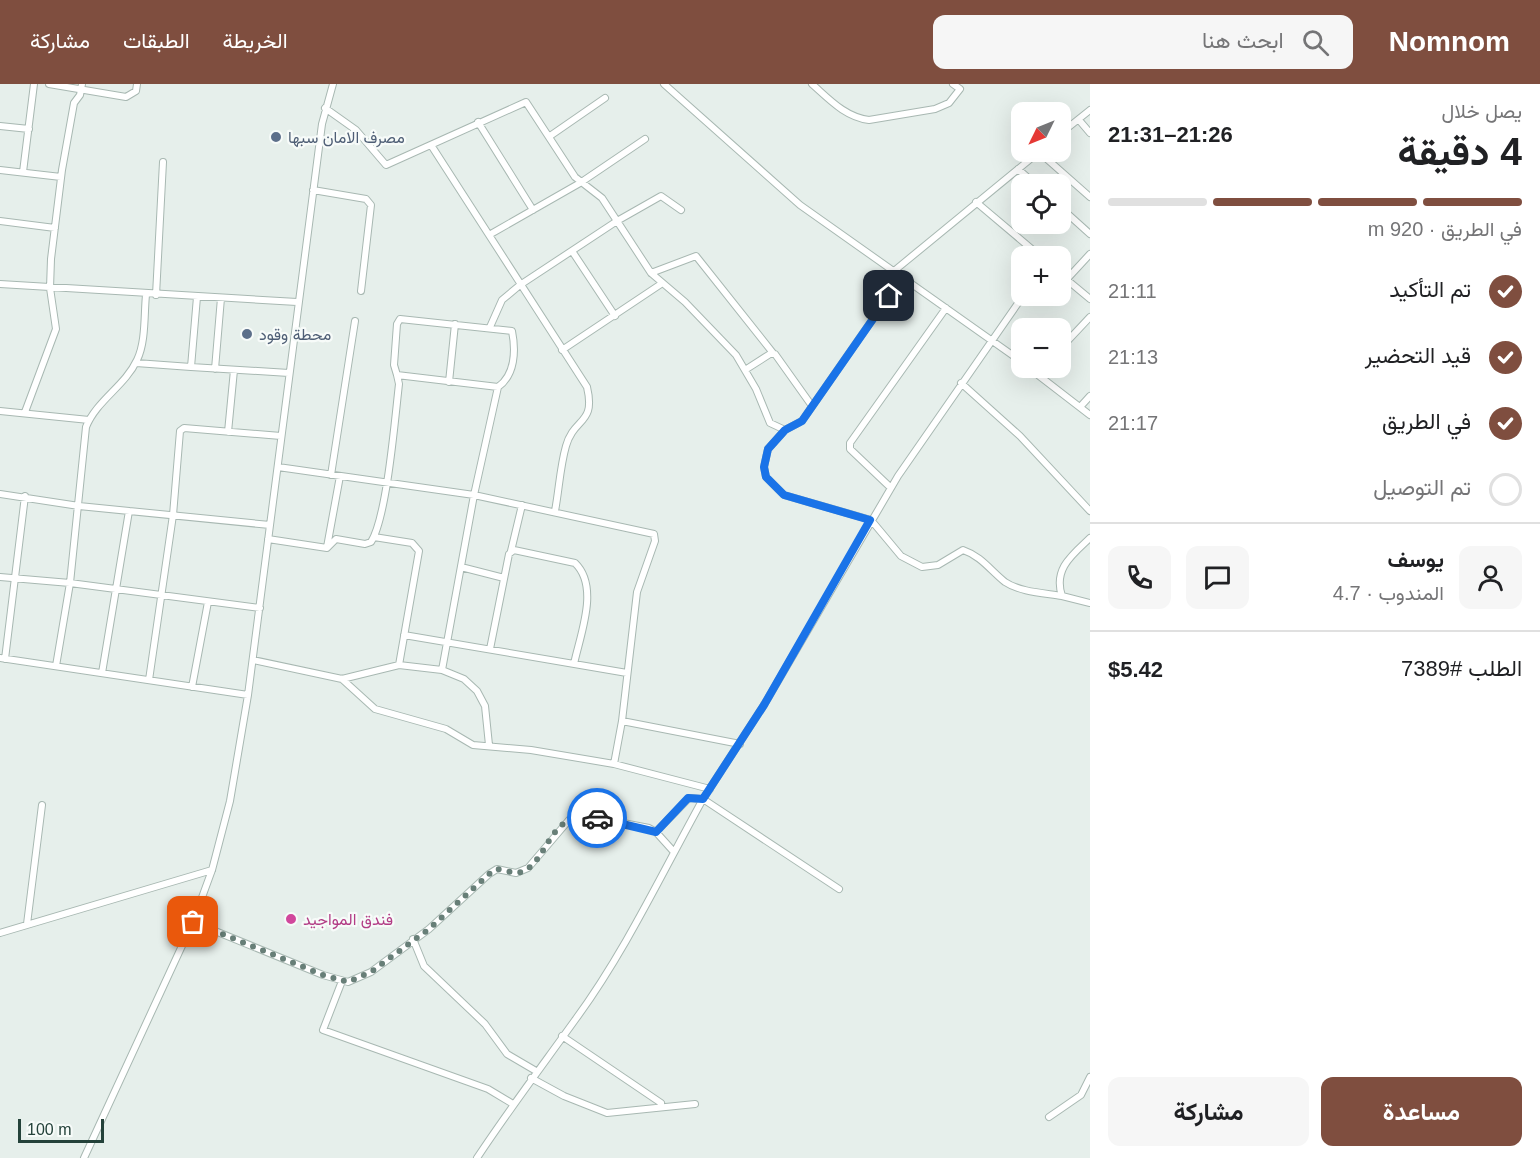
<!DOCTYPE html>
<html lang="ar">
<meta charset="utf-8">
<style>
body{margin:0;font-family:Helvetica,Vazirmatn,sans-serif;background:#f6f6f6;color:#202124;direction:rtl;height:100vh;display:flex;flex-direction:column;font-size:22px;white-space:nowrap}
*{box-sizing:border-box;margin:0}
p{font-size:20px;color:#757577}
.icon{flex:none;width:33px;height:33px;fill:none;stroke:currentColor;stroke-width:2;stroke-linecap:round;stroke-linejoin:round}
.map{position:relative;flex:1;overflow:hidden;direction:ltr}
.sheet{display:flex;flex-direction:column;background:#fff;width:450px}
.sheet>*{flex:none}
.needle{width:39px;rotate:227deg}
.fabs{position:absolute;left:1011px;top:18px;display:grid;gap:12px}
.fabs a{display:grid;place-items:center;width:60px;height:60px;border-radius:12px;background:#fff;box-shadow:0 6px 24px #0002;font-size:30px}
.scale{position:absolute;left:18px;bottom:15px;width:86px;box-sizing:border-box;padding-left:6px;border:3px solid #24423a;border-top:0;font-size:16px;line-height:21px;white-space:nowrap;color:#24423a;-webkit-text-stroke:4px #f7fbf9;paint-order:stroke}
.pin{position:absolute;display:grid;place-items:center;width:51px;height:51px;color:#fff;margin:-26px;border-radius:12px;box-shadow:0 3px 9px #0006}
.courier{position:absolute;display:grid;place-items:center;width:60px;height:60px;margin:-30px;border:4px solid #1a73e8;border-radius:50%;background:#fff;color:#222;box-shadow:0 2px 8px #0007}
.head em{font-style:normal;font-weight:700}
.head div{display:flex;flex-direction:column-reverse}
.head{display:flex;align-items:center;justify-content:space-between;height:102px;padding:0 18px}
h1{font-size:39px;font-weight:700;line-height:45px}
.bar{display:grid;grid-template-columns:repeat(4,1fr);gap:9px 6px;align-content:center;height:72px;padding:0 18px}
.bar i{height:8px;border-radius:4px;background:#e0e0e0}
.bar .active{background:#7f4e3f}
.bar p{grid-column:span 4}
.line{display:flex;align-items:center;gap:15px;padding:0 18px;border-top:2px solid #e0e0e0}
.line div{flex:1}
.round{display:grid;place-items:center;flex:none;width:63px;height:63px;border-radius:12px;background:#f6f6f6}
ol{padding:0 18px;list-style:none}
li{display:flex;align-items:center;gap:18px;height:66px}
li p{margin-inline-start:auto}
li .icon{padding:6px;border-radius:50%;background:#7f4e3f;color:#fff;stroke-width:4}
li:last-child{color:#757577}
li i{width:33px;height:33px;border:3px solid #e0e0e0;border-radius:50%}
.action{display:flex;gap:12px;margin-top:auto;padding:12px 18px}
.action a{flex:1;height:69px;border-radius:12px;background:#7f4e3f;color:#fff;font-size:24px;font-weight:700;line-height:69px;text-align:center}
.action a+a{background:#f6f6f6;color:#202124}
header{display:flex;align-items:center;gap:36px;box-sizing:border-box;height:84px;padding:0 30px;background:#7f4e3f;color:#fff}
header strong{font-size:28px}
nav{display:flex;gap:33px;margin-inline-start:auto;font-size:21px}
.search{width:420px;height:54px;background:#f6f6f6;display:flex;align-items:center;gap:15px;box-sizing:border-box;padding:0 21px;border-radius:12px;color:#757577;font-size:22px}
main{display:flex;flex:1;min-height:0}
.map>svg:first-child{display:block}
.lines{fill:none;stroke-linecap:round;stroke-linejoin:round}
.minor-casing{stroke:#a8b8b2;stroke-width:8}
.minor{stroke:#fff;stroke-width:6}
.done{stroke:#687f78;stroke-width:6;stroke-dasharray:0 10.8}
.route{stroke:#1a73e8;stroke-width:8}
.service-dot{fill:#5c6f8a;stroke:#f7fbf9;stroke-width:2}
.hotel-dot{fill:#d1479c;stroke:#f7fbf9;stroke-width:2}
.labels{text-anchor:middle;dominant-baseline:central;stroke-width:4.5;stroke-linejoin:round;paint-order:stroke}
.service-label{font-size:16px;fill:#4e5e75;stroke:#f7fbf9;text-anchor:start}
.hotel-label{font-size:16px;fill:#b23c85;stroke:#f7fbf9;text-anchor:start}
</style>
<header>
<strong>Nomnom</strong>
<div class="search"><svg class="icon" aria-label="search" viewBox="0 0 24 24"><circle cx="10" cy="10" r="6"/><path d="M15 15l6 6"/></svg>ابحث هنا</div>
<nav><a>الخريطة</a><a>الطبقات</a><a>مشاركة</a></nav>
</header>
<main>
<section class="sheet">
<div class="head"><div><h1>4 دقيقة</h1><p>يصل خلال</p></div><em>21:26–21:31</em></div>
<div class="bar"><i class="active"></i><i class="active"></i><i class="active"></i><i></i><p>في الطريق · 920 m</p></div>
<ol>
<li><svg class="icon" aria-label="check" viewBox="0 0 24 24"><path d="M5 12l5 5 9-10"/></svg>تم التأكيد<p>21:11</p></li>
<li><svg class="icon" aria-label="check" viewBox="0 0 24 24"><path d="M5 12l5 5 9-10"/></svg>قيد التحضير<p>21:13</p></li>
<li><svg class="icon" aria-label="check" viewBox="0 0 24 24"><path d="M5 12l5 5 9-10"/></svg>في الطريق<p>21:17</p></li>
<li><i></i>تم التوصيل</li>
</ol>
<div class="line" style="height:108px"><a class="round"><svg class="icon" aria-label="person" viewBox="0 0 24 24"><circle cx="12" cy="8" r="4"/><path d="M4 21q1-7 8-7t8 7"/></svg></a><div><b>يوسف</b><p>المندوب · 4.7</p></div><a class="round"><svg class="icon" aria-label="chat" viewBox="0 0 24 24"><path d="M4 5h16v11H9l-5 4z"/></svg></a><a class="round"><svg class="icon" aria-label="phone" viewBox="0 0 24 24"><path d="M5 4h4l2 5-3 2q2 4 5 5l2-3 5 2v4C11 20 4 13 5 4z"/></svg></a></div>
<div class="line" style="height:78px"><div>الطلب #7389</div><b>$5.42</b></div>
<div class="action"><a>مساعدة</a><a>مشاركة</a></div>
</section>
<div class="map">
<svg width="1090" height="1074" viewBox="0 0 1090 1074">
<rect width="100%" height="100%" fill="#e6efeb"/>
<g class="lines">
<defs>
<path id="minor" d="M49 0 126 13 136 7 137 0
M664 0 800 121 1022 278
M812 0C829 15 845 33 869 36L935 25 949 19 960 5 953 0
M325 24 356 46 386 81 526 18 575 93 602 114 651 189 685 218 736 271 756 305 770 339 785 346 802 337 902 193
M1079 36 1090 49
M478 38 533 126
M0 42 29 45
M1060 50 1090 26
M550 52 605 14
M431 61 587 303C596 341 574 333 566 362 560 383 559 406 555 427
M1039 68 1090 113
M1018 85 1035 100
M0 86 61 93
M23 88 34 0
M313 106 366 115 371 121 361 207
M976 118 1040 172
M1060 123 1090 150
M0 137 55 144
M489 151 580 99 645 55
M572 167 615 232
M894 187 1039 68
M651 189 696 172 773 269
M1060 190 1090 215
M1067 195 1090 170
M0 200 297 218
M156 211 163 78
M197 213 191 283 289 289
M490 243 502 216 520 201 617 137 661 112 681 126
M1060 265 1090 233
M562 266 661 200
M136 279 191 283
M1029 284 1090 331
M215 285 221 214
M745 286 770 270H775L812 322
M397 291 394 281 397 240 400 235 512 247C516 267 515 291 498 303L474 411 442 586
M449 298 455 240
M961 299 1020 352 1090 427
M1080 323 1090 312
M0 327 89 336
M25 328 56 245 50 204 51 175 62 86 74 19 80 11 82 0
M785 346 768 365 764 383 766 393 784 411 871 436 901 472 922 483 938 481 963 466C981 472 991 487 1005 498 1020 508 1044 509 1062 512
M228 348 234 286
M278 383 474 411 654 450 655 457 637 508 622 637 614 680
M331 391 355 237
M891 404 850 365V359L946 224
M0 410 79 422 270 441
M374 453 412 459 419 467 399 581
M1090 454C1072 471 1053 485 1062 512L1090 519
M268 455 327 464 336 455 365 460 371 458C387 433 395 334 399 300L397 291 498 303
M327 463 340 392
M511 467 522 421
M461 483 504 494
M0 493 70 499 260 524
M404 551 627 589
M490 565 509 470 514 466 575 479C600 503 580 551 574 580
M0 574 248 611
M5 575 25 412
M253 576 342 595 399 581 442 586 464 595 477 607 485 622 489 661
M56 582 70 499 86 343C97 316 125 302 137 276 146 258 144 230 146 211
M102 589 129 427
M342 595 375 625 446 645 473 661 531 666 614 680 710 705
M149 596 173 431 180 347 184 344 281 352
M192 603 208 518
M622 637 740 660
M656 748 674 768
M193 838 323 891 348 898 371 888 429 845 489 790 497 785 516 789 528 784 569 736 587 732 649 744 656 748 689 714 703 715 764 621 898 392 1023 212
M27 840 42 721
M0 849 212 786
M413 855 424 882 485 940 507 970 536 987
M342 897 323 946 488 1005 513 1020
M562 952 661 1019
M531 994 564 1012 607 1029 695 1020
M1049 1033 1081 1011 1090 993
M84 1074 193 838 212 786 230 717 248 611 322 40 333 0
M477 1074C508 1027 542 982 575 936 625 868 662 789 703 715L839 805"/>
</defs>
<use href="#minor" class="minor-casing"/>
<use href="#minor" class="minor"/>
</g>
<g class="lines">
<path class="done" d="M193 838 323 891 348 898 371 888 429 845 489 790 497 785C504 786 514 790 521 788 550 778 547 724 597 734"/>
<path class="route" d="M597 734 656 748 688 714 703 715 764 621 870 436 784 411 766 393 764 383 768 365 785 346 802 337 889 212"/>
</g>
<g class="service-dot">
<circle cx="276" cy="53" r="6"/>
<circle cx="247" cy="250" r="6"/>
</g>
<circle class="hotel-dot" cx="291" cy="835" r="6"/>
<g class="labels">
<g class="service-label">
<text x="288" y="53">مصرف الامان سبها</text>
<text x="259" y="250">محطة وقود</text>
</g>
<g class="hotel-label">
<text x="303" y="835">فندق المواجيد</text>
</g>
</g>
</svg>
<div class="fabs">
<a><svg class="needle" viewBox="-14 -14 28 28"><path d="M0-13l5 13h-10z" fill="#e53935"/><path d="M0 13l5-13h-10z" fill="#757577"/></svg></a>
<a><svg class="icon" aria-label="locate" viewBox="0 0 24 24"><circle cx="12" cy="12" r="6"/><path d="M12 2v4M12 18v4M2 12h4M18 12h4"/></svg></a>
<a>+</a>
<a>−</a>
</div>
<div class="scale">100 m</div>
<div class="pin" style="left:193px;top:838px;background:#ea580c"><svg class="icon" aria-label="bag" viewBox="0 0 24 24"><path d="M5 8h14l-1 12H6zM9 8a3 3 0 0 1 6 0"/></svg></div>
<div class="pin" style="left:889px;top:212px;background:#1f2937"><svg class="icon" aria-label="home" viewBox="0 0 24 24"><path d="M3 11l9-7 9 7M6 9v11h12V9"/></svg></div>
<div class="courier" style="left:597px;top:734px"><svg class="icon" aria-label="car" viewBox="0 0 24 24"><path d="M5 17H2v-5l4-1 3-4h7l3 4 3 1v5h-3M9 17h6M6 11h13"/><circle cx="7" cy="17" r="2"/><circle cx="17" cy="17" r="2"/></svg></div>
</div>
</main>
